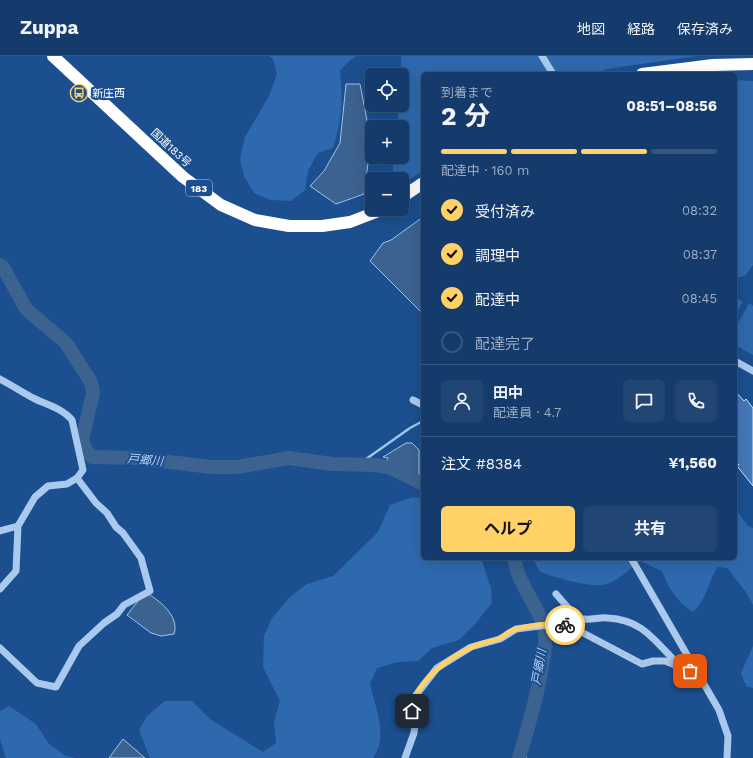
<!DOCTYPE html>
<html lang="ja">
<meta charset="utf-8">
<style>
body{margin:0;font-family:"Work Sans","Noto Sans JP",sans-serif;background:#214673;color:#f1f3f6;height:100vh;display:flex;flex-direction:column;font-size:15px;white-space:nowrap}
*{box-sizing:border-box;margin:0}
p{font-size:13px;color:#9dadc1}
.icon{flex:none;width:22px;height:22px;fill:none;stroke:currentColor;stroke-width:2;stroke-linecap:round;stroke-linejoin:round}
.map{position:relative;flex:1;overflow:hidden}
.side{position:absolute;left:421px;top:16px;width:316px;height:488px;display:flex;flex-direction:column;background:#143b6b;border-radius:6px;box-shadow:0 4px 16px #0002,0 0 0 1px #33557e}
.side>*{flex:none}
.fabs{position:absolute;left:365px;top:12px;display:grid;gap:8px}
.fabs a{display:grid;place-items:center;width:44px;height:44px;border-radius:6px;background:#143b6b;box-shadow:0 4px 16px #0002,0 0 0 1px #33557e;font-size:20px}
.pin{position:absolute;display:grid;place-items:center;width:34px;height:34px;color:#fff;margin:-17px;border-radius:8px;box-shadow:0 2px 6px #0006}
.courier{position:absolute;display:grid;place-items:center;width:40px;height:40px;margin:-20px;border:3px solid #ffd166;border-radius:50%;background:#fff;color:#222;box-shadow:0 1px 5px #0007}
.overview em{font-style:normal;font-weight:700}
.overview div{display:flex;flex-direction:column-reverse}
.overview{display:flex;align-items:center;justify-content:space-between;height:68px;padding:0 20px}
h1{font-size:26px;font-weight:700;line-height:30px}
.bar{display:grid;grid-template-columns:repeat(4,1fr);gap:6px 4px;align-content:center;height:48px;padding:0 20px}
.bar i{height:5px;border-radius:3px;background:#33557e}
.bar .active{background:#ffd166}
.bar p{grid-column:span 4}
.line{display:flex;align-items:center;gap:10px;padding:0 20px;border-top:1px solid #33557e}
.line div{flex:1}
.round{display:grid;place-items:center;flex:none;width:42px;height:42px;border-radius:6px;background:#214673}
ol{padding:0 20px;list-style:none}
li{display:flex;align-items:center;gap:12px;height:44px}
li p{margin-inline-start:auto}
li .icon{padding:4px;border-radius:50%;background:#ffd166;color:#111;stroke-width:4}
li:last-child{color:#9dadc1}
li i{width:22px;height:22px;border:2px solid #33557e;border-radius:50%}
.action{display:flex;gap:8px;margin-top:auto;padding:8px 20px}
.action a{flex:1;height:46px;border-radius:6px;background:#ffd166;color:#111;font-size:16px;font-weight:700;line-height:46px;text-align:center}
.action a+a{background:#214673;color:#f1f3f6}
header{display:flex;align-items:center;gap:24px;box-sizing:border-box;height:56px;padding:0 20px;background:#143b6b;border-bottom:1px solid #33557e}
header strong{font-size:19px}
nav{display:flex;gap:22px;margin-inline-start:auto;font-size:14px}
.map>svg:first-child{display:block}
.green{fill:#2e69ad}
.water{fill:#3c6290;stroke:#9cc4f0}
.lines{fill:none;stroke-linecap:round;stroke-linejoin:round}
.stream{stroke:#9cc4f0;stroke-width:2.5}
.river{stroke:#3c6290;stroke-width:14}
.building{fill:#4478b7;stroke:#cfe3fa}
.minor{stroke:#a9c9ee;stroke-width:7}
.highway{stroke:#fff;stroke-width:12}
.done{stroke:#afc1d8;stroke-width:4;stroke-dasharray:0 7.2}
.route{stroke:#ffd166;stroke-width:5}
.labels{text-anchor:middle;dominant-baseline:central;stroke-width:4;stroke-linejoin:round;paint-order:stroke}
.shield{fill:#1b4f8f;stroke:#bbcadd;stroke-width:1}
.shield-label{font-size:10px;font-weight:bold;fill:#fff}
.poi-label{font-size:11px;fill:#fff;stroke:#1b4f8f;text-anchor:start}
.street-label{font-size:11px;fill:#fff;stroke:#1b4f8f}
.water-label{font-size:12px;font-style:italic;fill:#b5d3f5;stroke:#1b4f8f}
</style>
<header>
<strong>Zuppa</strong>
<nav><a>地図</a><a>経路</a><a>保存済み</a></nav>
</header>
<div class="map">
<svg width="753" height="702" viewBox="0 0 753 702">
<rect width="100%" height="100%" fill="#1b4f8f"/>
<path class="green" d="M269 0H357L350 4 340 15C343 47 342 62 333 92L318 97 308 115 305 134 291 145 270 144 254 137 244 120 240 103 245 81 269 40 277 18 273 3Z
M401 0H697L607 13 595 18H423V115L402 128V123H392L394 101H402V71H398V49H402Z
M735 24 753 25V209L745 220 735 222Z
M735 241 743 246 735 259Z
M749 247 753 250V299L735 289V273Z
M413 441 423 442V502H481L491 532 492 547 475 568 459 584 432 592 418 605 398 606 377 612 370 628C375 652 389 680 373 702H150L139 674 147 660 165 645H192L210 663 263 696 276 687 274 665 280 645 263 611 264 580 272 562 291 540 307 528 333 520 378 476 390 449Z
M735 452 748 470 753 472V549L746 536 727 512 718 511C706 528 709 540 693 556 678 547 668 532 662 515L640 505C630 513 619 524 607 528 590 533 556 521 540 516L533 502H735Z
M753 590V632L746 630 741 617Z
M9 650 36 668 49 688 66 700 76 702H6L0 683V655Z"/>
<path class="water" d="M346 28H360L371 85 364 138 336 148 310 130 324 115 340 87Z
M423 161V258L370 205 383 187 391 184Z
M406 387H412L419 394V421L396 409 382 406 387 405 388 402 383 401Z
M145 536C159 544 180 560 174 578L161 580 151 577 127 559Z
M123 683 145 702H109Z"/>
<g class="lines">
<path class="stream" d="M359 408 410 372 423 365
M519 701 526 702"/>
<path class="river" d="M0 209 3 211 26 253 66 287 91 326 93 337 82 384 86 394 92 401 135 402 212 411H237L289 402 332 408 375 409 389 411 423 428
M514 502C518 528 536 546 544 571 551 594 527 676 519 702"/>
</g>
<path class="building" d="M735 335 744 345 746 343 753 352V430L737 410 739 409 735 404Z"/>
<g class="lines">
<path class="minor" d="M542 0 553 18
M735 305 753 315
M0 323C11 329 22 336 33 342 47 349 62 352 72 364L83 414 77 422 67 428 48 430 35 441 18 470 16 515 0 533
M413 344 423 349
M0 475 18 470
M631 502 719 654 728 680 727 702
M556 538 577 562
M555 568C562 559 574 563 584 563 592 564 600 561 608 562 644 564 655 586 678 608
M0 592 37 627 56 631 79 590 104 567 117 558 124 549 150 535 141 502 123 477 116 471 107 457 96 447 77 422
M405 702 414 677 415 669 412 648 416 639 437 612 471 591 500 583 516 573 555 568 570 570 642 608 653 605H665L690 615 695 613"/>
<path class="highway" d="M53 0 183 121 221 149 255 164 289 170H322L350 166 384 153
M642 18 713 9 753 8
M402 141 423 127"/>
</g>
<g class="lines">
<path class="done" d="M565 569 642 608 653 605H665L690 615"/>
<path class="route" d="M412 655C413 627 448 602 472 591 480 587 489 586 498 583 503 582 506 577 511 575 522 570 553 566 565 569"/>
</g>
<defs>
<symbol id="bus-ring" viewBox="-11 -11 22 22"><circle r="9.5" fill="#1b4f8f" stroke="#ffd166" stroke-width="1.5"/><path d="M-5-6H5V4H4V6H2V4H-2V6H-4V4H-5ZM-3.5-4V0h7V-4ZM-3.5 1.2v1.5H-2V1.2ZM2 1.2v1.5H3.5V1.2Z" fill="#ffd166"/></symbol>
</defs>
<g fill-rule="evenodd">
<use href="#bus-ring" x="69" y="27" width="20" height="20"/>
</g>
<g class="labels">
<rect class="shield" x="186" y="124" width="26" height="16" rx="3"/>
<g class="shield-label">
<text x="199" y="132">183</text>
</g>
<g class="poi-label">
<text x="92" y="37">新庄西</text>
</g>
<g class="street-label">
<text transform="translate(171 92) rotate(43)">国道183号</text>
</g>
<g class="water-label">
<text transform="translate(145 404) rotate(5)">戸郷川</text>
<text transform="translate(539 611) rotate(-80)">戸郷川</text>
</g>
</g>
</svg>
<div class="fabs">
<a><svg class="icon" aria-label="locate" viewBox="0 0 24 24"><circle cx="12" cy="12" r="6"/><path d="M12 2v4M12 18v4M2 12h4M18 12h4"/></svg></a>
<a>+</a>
<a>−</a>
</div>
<div class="pin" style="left:690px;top:615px;background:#ea580c"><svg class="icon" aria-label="bag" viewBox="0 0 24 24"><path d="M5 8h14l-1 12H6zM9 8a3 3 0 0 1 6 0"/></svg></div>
<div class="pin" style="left:412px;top:655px;background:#1f2937"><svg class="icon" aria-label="home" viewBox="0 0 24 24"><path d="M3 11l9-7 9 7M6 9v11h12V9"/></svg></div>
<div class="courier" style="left:565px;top:569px"><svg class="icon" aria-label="bike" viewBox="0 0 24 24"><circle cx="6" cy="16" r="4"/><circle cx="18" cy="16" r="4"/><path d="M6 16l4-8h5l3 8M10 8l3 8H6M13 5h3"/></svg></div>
<section class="side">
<div class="overview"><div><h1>2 分</h1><p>到着まで</p></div><em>08:51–08:56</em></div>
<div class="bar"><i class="active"></i><i class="active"></i><i class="active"></i><i></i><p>配達中 · 160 m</p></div>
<ol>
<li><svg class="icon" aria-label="check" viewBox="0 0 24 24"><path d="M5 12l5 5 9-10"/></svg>受付済み<p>08:32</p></li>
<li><svg class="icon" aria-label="check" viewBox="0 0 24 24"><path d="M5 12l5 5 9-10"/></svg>調理中<p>08:37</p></li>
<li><svg class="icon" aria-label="check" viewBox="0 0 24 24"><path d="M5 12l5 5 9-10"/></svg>配達中<p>08:45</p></li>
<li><i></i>配達完了</li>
</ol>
<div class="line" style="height:72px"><a class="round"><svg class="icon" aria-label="person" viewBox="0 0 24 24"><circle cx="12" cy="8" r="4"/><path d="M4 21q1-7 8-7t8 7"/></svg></a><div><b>田中</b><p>配達員 · 4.7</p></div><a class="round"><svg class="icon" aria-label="chat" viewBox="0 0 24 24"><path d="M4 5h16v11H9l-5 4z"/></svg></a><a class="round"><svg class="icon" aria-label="phone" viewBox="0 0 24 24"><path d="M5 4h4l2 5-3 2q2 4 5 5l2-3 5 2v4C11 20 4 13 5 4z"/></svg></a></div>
<div class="line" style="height:52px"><div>注文 #8384</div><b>¥1,560</b></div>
<div class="action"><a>ヘルプ</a><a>共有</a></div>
</section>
</div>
